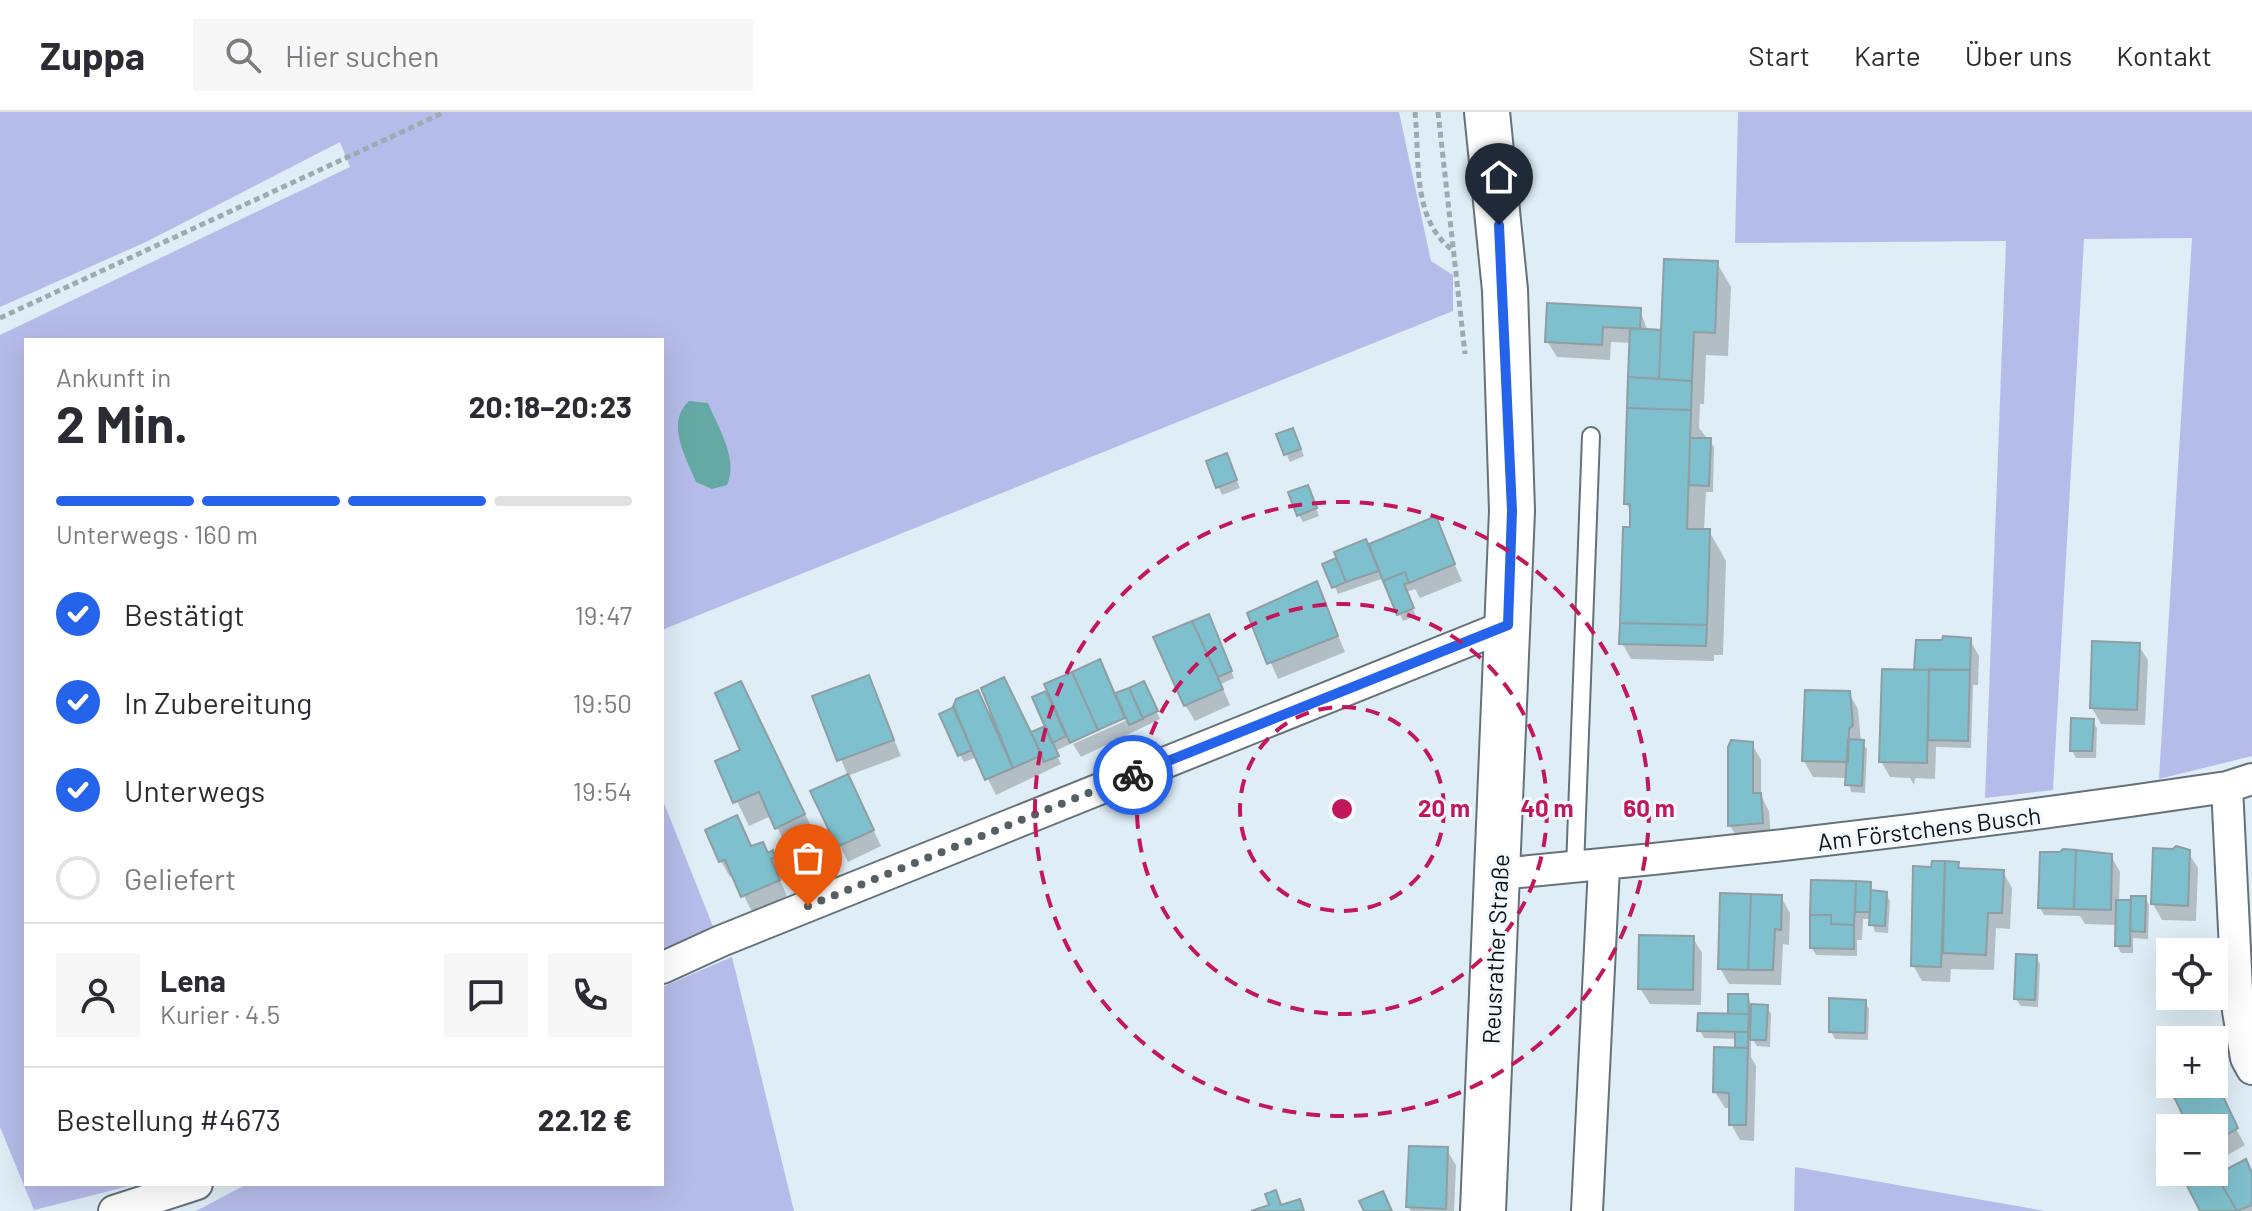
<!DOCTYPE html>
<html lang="de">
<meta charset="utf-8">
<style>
body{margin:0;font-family:Barlow,sans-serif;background:#f7f7f7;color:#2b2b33;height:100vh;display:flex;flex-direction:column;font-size:30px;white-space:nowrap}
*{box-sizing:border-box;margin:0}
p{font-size:26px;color:#7c7c81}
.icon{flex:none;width:44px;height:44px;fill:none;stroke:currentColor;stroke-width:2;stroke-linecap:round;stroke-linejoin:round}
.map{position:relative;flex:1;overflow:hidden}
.details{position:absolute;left:24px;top:226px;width:640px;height:848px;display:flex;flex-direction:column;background:#fff;border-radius:0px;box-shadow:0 8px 32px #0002}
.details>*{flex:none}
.buttons{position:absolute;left:2156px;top:826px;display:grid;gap:16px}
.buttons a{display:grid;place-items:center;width:72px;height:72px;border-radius:0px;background:#fff;box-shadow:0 8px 32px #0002;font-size:40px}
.pin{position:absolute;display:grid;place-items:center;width:68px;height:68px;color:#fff;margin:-82px -34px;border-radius:50% 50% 50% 0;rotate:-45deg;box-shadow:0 0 8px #0007}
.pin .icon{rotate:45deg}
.courier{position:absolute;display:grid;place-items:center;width:80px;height:80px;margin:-40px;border:6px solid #2563eb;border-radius:50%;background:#fff;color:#222;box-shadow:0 2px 10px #0007}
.headline em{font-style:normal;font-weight:700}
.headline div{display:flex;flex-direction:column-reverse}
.headline{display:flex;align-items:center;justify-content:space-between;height:136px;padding:0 32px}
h1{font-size:52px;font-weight:700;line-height:60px}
.bar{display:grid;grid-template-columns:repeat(4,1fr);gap:12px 8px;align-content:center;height:96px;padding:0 32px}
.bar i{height:10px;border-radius:6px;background:#e1e1e2}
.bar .selected{background:#2563eb}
.bar p{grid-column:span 4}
.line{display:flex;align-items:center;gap:20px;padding:0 32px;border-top:2px solid #e1e1e2}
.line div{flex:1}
.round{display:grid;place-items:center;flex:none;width:84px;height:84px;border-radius:0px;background:#f7f7f7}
ol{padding:0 32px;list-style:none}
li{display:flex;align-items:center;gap:24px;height:88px}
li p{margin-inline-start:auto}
li .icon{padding:8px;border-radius:50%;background:#2563eb;color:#fff;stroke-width:4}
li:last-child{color:#7c7c81}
li i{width:44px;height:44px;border:4px solid #e1e1e2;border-radius:50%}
header{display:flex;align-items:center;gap:48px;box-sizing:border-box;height:112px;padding:0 40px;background:#fff;border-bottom:2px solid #e1e1e2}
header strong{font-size:38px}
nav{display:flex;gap:44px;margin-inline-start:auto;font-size:28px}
.search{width:560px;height:72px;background:#f7f7f7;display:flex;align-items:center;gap:20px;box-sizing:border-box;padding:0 28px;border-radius:0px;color:#7c7c81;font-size:30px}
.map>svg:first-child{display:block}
.green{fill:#b6bcea}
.water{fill:#65a9a5}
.shadow{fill:#0003}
.building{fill:#7fc0ce;stroke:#8e9ea2;stroke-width:2}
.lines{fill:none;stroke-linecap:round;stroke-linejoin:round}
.lane-casing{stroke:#65727a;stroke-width:20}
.street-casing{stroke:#65727a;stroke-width:34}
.secondary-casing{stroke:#65727a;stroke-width:48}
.path{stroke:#9ea9b1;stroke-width:5;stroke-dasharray:6 4;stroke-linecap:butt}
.lane{stroke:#fff;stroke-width:16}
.street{stroke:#fff;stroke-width:30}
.secondary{stroke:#fff;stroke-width:44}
.done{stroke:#565f64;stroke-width:8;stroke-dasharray:0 14.4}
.route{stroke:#2563eb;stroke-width:10}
.ring{fill:none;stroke:#c2185b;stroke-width:4;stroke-dasharray:14 10}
.labels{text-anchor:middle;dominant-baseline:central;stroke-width:6;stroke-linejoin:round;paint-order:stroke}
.street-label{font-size:24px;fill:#0d1215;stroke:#f1f9ff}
.centre{fill:#c2185b;stroke:#f1f9ff;stroke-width:4}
.ring-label{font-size:24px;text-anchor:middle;font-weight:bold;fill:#c2185b;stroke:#f1f9ff;stroke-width:6;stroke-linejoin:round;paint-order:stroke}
</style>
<header>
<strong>Zuppa</strong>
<div class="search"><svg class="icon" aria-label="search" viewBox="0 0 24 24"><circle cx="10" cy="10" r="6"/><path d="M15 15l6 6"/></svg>Hier suchen</div>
<nav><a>Start</a><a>Karte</a><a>Über uns</a><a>Kontakt</a></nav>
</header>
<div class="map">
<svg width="2252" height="1099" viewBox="0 0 2252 1099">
<rect width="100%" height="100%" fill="#dfedf6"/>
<path class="green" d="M0 0H1399L1431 149 1453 163V199L662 518V228H26V1072H137L34 1098 0 1015V223L350 55 340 30 148 129 0 195Z
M1738 0H2252V644L2159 667 2192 126 2084 127 2053 678 1985 686 2006 129 1735 131Z
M662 686 716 822 662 845Z
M732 845 794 1099H196L247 1072H662V875Z
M1795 1055 2045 1099H1794Z"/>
<path class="water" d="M689 289 708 291C718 315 739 348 727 373L712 377 696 370C686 345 665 311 689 289Z"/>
<path class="shadow" d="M1717 151 1731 175 1728 244 1706 243 1704 292H1700L1699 316 1714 335 1713 380H1706L1704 419H1709L1726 449 1723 543H1714V549L1631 547 1622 531 1632 417V402L1626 391 1632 231 1611 230 1610 248 1557 245 1547 229 1640 198 1648 220H1660L1663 226Z
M1278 323 1296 325 1304 344 1290 350Z
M1226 343 1240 376 1222 383 1208 350Z
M1311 382 1319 404 1303 410 1299 403Z
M1435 407 1462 469 1420 486 1415 477 1406 480 1416 504 1403 509 1384 466 1338 482 1325 453 1365 430 1373 442Z
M1316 472 1345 540 1278 567 1249 502Z
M1212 512 1234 566 1221 572 1230 593 1195 609 1185 593 1196 518Z
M1970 528 1979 544 1978 573H1973L1971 636 1936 635 1935 667 1915 666 1914 673 1910 666 1890 665 1881 649 1916 560Z
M2138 533 2148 548 2145 613 2101 612 2092 596Z
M1099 550 1116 583 1143 572 1160 607 1081 645 1073 632 1136 604 1134 601 1070 629V632L1055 639 1061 652 996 683 977 645 964 650 960 643 977 580 993 606 1031 622 1048 615 1050 590Z
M868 565 901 644 847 664 881 734 848 750 813 680 848 664 815 585Z
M740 571 817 726 790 740 771 704 749 714 718 650 742 639Z
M1849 581 1858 597 1861 630 1867 637 1865 681 1851 680 1848 666 1813 665 1804 649Z
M2092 609 2097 616 2096 646H2076L2072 638Z
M1752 632 1761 648V684L1769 699 1771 727 1740 729 1730 714Z
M745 721 752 737 772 741 781 756 783 762 778 764 787 784 752 800 734 763 730 765 721 749Z
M2185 736 2198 756 2196 809 2162 808 2153 792 2155 738Z
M2111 744 2120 760 2119 790 2145 786 2149 793 2148 827 2133 826V841H2121L2117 833V813L2085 812 2080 804 2044 803 2040 796Z
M1934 751 1958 752 1962 758 2003 760 2012 776 2010 817 1996 816 1994 858 1951 857 1950 870 1922 869 1913 853Z
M1856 771 1869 772 1874 781 1885 782 1890 789 1888 821 1875 820 1871 807H1863L1862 828H1857V844L1816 843 1812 836Z
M1781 785 1790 801 1789 833 1783 832 1781 873 1729 872 1720 856Z
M1693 826 1702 841 1701 893 1650 892 1640 876Z
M2036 845 2040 852 2038 895 2021 894 2016 887Z
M1747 884 1752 894 1767 895 1771 902 1770 935 1757 934 1751 925V945L1756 954 1754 1029 1740 1028 1731 1012V996H1725L1715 980 1737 938V927L1704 926 1700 918 1730 904Z
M1865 890 1869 897 1868 928 1835 927 1831 919Z
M2201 972H2211L2237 1011 2234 1013 2245 1033 2214 1051V1016H2194Z
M1446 1037 1456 1053 1454 1099H1411L1408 1095Z
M2244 1050 2252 1064V1099H2202L2203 1060H2214L2217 1065Z"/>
<path class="building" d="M1664 147 1718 149 1715 221 1694 220 1692 269 1659 267Z
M1547 191 1641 196 1640 217 1603 215 1602 233 1545 230Z
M1630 216 1661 218 1659 267 1628 265Z
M1628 265 1692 269 1691 298 1627 296Z
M1627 296 1691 298 1687 417H1710L1707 513 1620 511 1623 415H1630V392H1624Z
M1293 316 1301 337 1284 343 1276 322Z
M1690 326H1711L1709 374 1689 373Z
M1227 341 1237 368 1216 376 1206 349Z
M1308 373 1317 396 1297 404 1288 380Z
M1436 404 1455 452 1409 471 1405 460 1383 469 1369 432Z
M1366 427 1379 459 1346 470 1334 440Z
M1336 446 1346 470 1332 476 1322 452Z
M1405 460 1409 471 1404 472 1414 496 1397 503 1383 469Z
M1317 469 1338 524 1267 552 1247 501Z
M1209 502 1232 559 1218 565 1192 509Z
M1192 509 1223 577 1184 594 1153 525Z
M1620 511 1707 513 1706 534 1619 532Z
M1943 524 1971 526 1970 558H1914L1916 528H1942Z
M2092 529 2140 531 2137 598 2090 596Z
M1100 547 1125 606 1098 618 1072 560Z
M1882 557 1929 558 1927 651 1879 650Z
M1929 557 1970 558 1968 629 1928 628Z
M1072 560 1098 618 1070 631 1044 572Z
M869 563 894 628 837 649 812 584Z
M1004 565 1042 643 1013 656 981 576Z
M741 569 805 702 775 717 759 680 733 691 715 649 740 638 715 581Z
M1144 569 1158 599 1143 606 1129 576Z
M1129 576 1143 607 1129 613 1115 581Z
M978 578 1013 656 985 668 953 595 956 587Z
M1805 578 1850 579 1853 613 1849 617 1848 650 1802 649Z
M1046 579 1066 624 1052 631 1032 585Z
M954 595 972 638 958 644 939 602Z
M2071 606 2094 607 2092 639H2070Z
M1045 614 1059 644 1044 650 1031 620Z
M1848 627 1864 628 1862 674 1845 673Z
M1731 628 1753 630V681H1761L1763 711 1728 714V635Z
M848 662 874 718 837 735 810 679Z
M737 703 751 734 763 730 768 741 773 738 775 745 771 747 780 768 741 785 725 748 719 750 705 718Z
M2176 734 2190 738 2188 794 2151 792 2153 736 2173 737Z
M2063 737 2076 738 2074 797 2038 796 2040 740H2060Z
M2076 738 2112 742 2111 798 2074 797Z
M1932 749H1945L1941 855 1911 854 1913 754 1931 755Z
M1945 749 1959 750 1958 756 2004 758 2002 801H1988L1986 843 1943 841Z
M1811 768 1856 769 1854 813 1831 812V803H1810Z
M1856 769 1871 770 1870 800H1855Z
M1871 778 1887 780 1885 814 1869 813Z
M1720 781 1751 782 1748 858 1718 857Z
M1751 782 1782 783 1781 818 1775 817 1773 858H1748Z
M2131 784H2146L2145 820 2130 819Z
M2116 788H2131L2130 834H2115Z
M1810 803H1831V812L1854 813V837L1810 836Z
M1639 823 1694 824 1693 878 1638 877Z
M2016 842 2037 843 2035 888 2014 887Z
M1728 882H1748L1749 902H1728Z
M1829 886 1866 888 1865 921 1829 920Z
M1751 892 1768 893 1766 928H1750Z
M1698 901 1749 902 1748 920 1697 919Z
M1735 920H1748V936H1735Z
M1714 935 1748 936 1746 1013H1729V981L1713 980Z
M2197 972H2212L2218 982 2221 980 2238 1016 2214 1030V1016H2189L2174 985Z
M1409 1034 1448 1035 1446 1097 1406 1095Z
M2246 1047 2252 1061V1093L2237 1099 2216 1063Z
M2214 1056 2217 1065 2237 1099H2200L2184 1068 2199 1060H2214Z
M1276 1078 1281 1093 1300 1087 1304 1099H1251L1269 1093 1265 1082Z
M1383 1079 1392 1099H1364L1359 1089Z"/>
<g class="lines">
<defs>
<path id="lane" d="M1575 756 1591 324"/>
<path id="street" d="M2227 675 2238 899 2246 946 2252 957
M1498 762C1742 740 1985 711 2227 675L2252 667
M662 856 721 829 1508 513
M114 1099 197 1072
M1587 1099 1604 755"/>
<path id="secondary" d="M1483 1099 1512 399 1505 178 1487 0"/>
</defs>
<use href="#lane" class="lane-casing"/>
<use href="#street" class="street-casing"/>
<use href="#secondary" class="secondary-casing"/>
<path class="path" d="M1415 0C1420 47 1411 109 1454 139
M1438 0 1465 242
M0 206 445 0"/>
<use href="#lane" class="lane"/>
<use href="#street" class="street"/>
<use href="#secondary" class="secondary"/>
</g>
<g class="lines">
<path class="done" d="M808 794 1133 663"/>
<path class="route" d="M1133 663 1508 513 1512 399 1499 113"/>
</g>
<g class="ring">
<circle cx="1342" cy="697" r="102"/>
<circle cx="1342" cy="697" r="205"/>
<circle cx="1342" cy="697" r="307"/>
</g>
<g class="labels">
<g class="street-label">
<text transform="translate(1929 716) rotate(-7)">Am Förstchens Busch</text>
<text transform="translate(1495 837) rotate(-87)">Reusrather Straße</text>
</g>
</g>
<circle cx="1342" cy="697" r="12" class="centre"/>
<g class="ring-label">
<text x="1444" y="705">20 m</text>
<text x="1547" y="705">40 m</text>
<text x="1649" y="705">60 m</text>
</g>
</svg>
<div class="buttons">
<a><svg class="icon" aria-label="locate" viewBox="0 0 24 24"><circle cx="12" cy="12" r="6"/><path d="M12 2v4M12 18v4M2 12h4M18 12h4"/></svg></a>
<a>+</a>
<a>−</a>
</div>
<div class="pin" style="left:808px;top:794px;background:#ea580c"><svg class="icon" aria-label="bag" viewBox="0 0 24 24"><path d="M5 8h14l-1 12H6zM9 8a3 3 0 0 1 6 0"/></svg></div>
<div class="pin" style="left:1499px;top:113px;background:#1f2937"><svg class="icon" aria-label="home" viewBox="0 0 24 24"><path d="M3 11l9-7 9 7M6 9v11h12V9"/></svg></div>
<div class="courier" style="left:1133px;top:663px"><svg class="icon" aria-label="bike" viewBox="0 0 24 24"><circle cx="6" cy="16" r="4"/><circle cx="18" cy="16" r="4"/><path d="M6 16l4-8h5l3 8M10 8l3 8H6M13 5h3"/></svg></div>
<section class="details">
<div class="headline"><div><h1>2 Min.</h1><p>Ankunft in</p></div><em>20:18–20:23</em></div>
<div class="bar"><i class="selected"></i><i class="selected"></i><i class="selected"></i><i></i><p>Unterwegs · 160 m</p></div>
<ol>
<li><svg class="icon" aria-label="check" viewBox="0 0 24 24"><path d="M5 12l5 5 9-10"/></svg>Bestätigt<p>19:47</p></li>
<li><svg class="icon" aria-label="check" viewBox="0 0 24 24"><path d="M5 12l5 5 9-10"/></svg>In Zubereitung<p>19:50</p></li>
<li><svg class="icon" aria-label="check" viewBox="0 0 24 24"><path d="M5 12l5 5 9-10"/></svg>Unterwegs<p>19:54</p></li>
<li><i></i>Geliefert</li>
</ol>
<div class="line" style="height:144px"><a class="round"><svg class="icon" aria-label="person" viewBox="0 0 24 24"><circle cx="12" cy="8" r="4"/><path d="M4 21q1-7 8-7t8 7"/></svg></a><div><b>Lena</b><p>Kurier · 4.5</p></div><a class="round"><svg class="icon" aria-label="chat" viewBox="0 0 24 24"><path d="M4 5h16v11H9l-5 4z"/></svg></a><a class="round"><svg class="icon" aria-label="phone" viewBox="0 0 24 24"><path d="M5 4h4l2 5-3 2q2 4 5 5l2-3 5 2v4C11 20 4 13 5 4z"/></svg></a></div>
<div class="line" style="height:104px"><div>Bestellung #4673</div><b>22.12 €</b></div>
</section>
</div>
